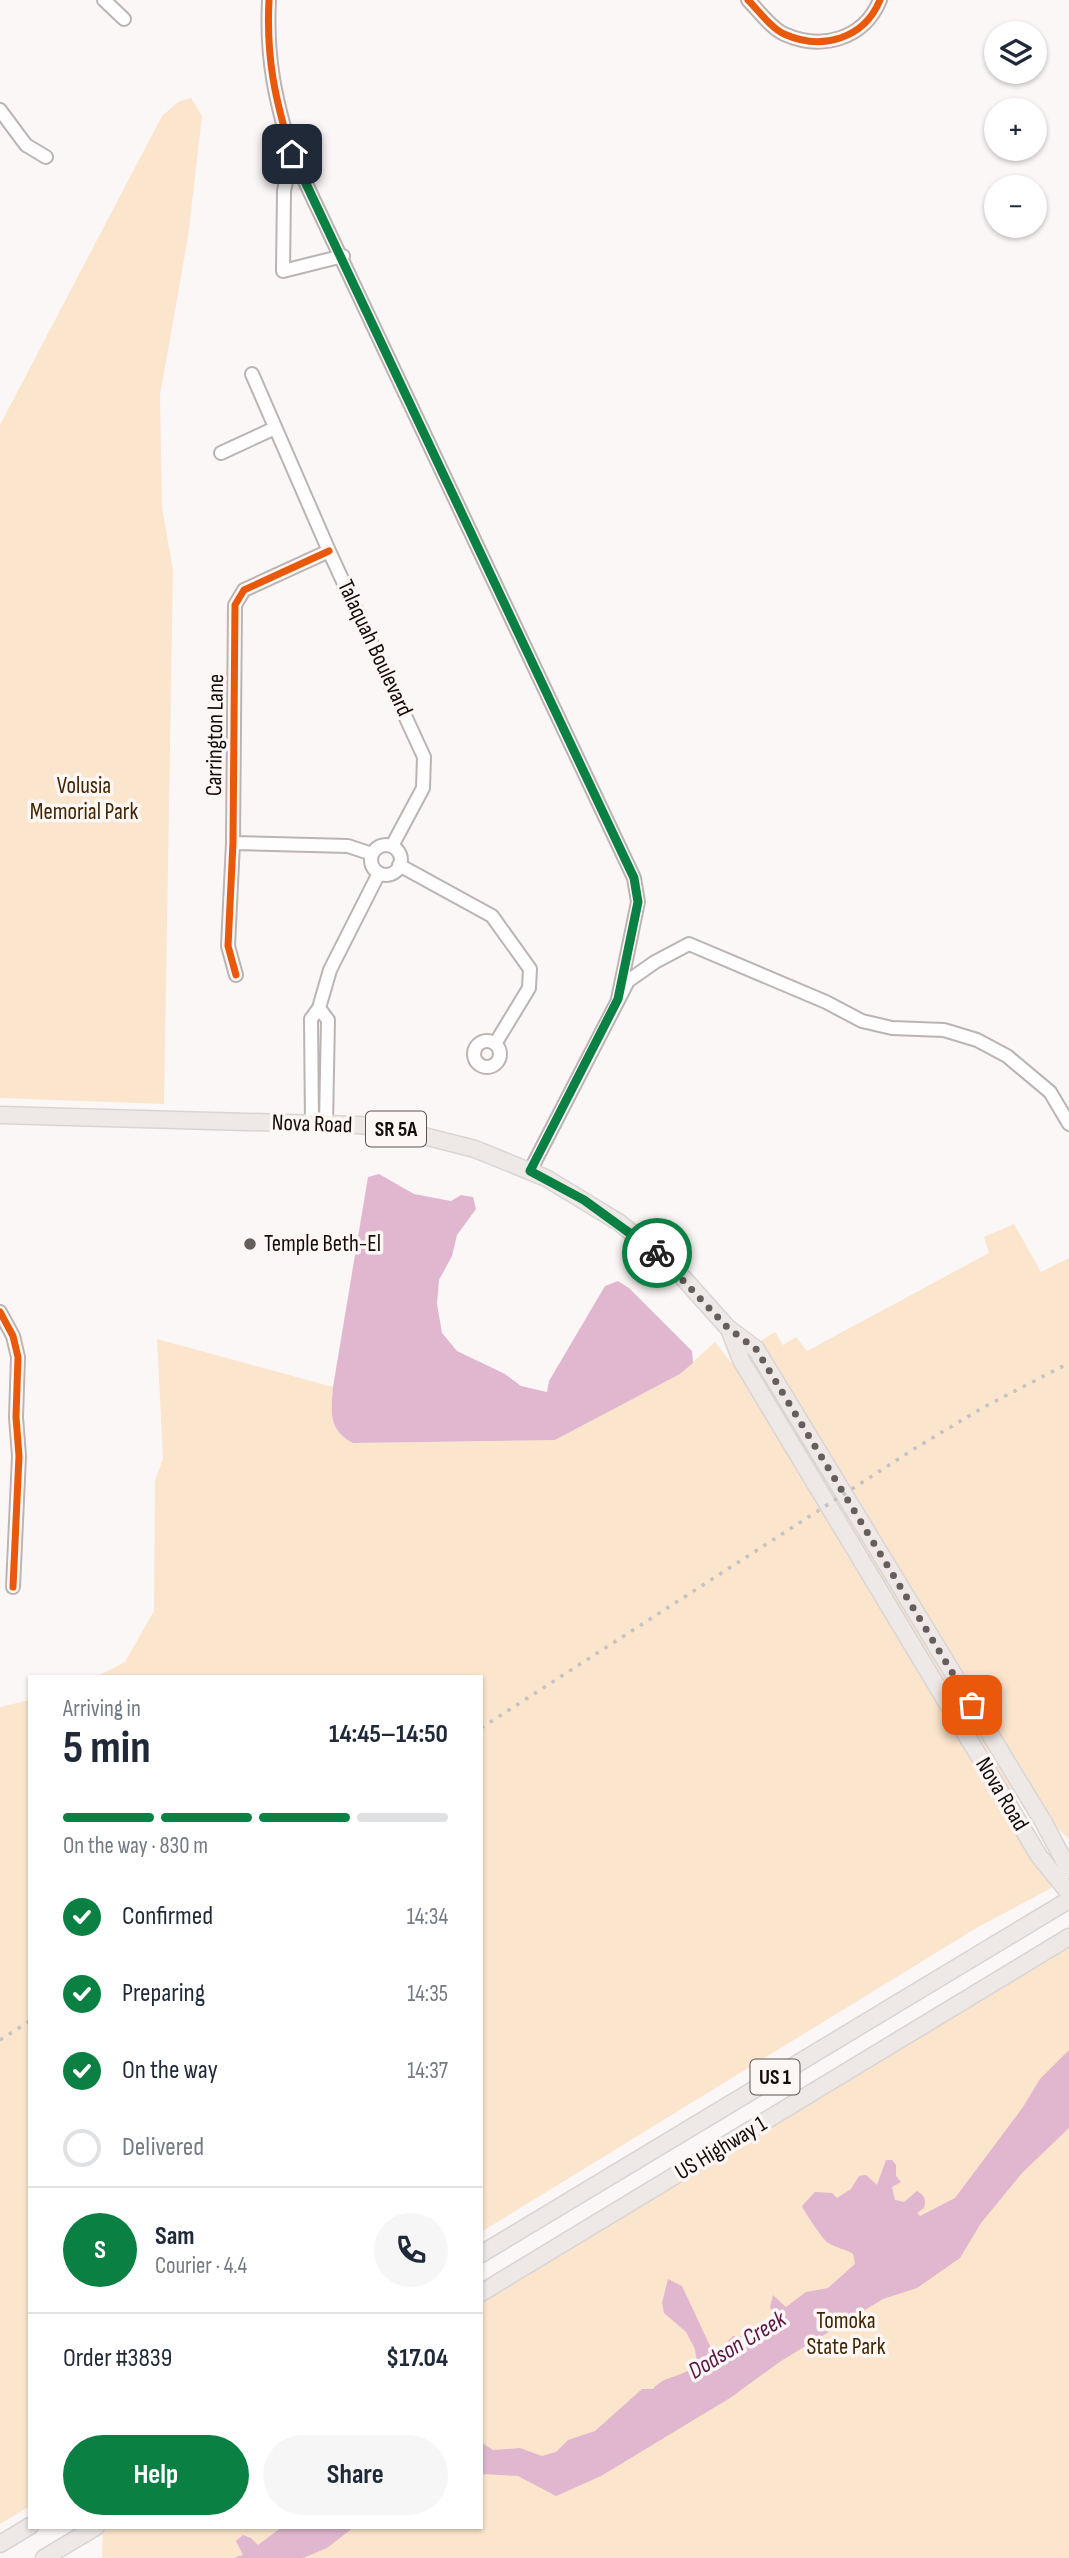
<!DOCTYPE html>
<meta charset="utf-8">
<style>
body{margin:0;font-family:"Sofia Sans Condensed",sans-serif;background:#f6f6f7;color:#1f2937;height:100vh;display:flex;flex-direction:column;font-size:26px;white-space:nowrap}
*{box-sizing:border-box;margin:0}
p{font-size:23px;color:#747a83}
.icon{flex:none;width:38px;height:38px;fill:none;stroke:currentColor;stroke-width:2;stroke-linecap:round;stroke-linejoin:round}
.map{position:relative;flex:1;overflow:hidden}
.drawer{position:absolute;left:28px;top:1675px;width:455px;height:854px;display:flex;flex-direction:column;background:#fff;border-radius:0px;box-shadow:0 2px 5px #0004}
.drawer>*{flex:none}
.tools{position:absolute;left:984px;top:21px;display:grid;gap:14px}
.tools a{display:grid;place-items:center;width:63px;height:63px;border-radius:50%;background:#fff;box-shadow:0 2px 5px #0004;font-size:35px}
.pin{position:absolute;display:grid;place-items:center;width:60px;height:60px;color:#fff;margin:-30px;border-radius:14px;box-shadow:0 4px 10px #0006}
.courier{position:absolute;display:grid;place-items:center;width:70px;height:70px;margin:-35px;border:5px solid #0b8043;border-radius:50%;background:#fff;color:#222;box-shadow:0 2px 9px #0007}
.overview em{font-style:normal;font-weight:700}
.overview div{display:flex;flex-direction:column-reverse}
.overview{display:flex;align-items:center;justify-content:space-between;height:119px;padding:0 35px}
h1{font-size:46px;font-weight:700;line-height:52px}
.bar{display:grid;grid-template-columns:repeat(4,1fr);gap:10px 7px;align-content:center;height:84px;padding:0 35px}
.bar i{height:9px;border-radius:5px;background:#e0e1e3}
.bar .on{background:#0b8043}
.bar p{grid-column:span 4}
.line{display:flex;align-items:center;gap:18px;padding:0 35px;border-top:2px solid #e0e1e3}
.line div{flex:1}
.round{display:grid;place-items:center;flex:none;width:74px;height:74px;border-radius:37px;background:#f6f6f7}
ol{padding:0 35px;list-style:none}
li{display:flex;align-items:center;gap:21px;height:77px}
li p{margin-inline-start:auto}
li .icon{padding:7px;border-radius:50%;background:#0b8043;color:#fff;stroke-width:4}
li:last-child{color:#747a83}
li i{width:38px;height:38px;border:4px solid #e0e1e3;border-radius:50%}
.primary-button{display:flex;gap:14px;margin-top:auto;padding:14px 35px}
.primary-button a{flex:1;height:80px;border-radius:42px;background:#0b8043;color:#fff;font-size:28px;font-weight:700;line-height:80px;text-align:center}
.primary-button a+a{background:#f6f6f7;color:#1f2937}
.map>svg:first-child{display:block}
.green{fill:#fbe5cd}
.water{fill:#e0b7ce}
.lines{fill:none;stroke-linecap:round;stroke-linejoin:round}
.minor-casing{stroke:#bbb4b3;stroke-width:16}
.major-casing{stroke:#d8d5d4;stroke-width:19}
.minor{stroke:#fefefe;stroke-width:12}
.major{stroke:#eee9e6;stroke-width:16}
.rail{stroke:#c4c2c2;stroke-width:3.5;stroke-dasharray:3.5 7;stroke-linecap:butt}
.cycleway-casing{stroke:#fcf6f5;stroke-width:11}
.cycleway{stroke:#e8590c;stroke-width:7}
.done{stroke:#655e5d;stroke-width:7;stroke-dasharray:0 12.6}
.route{stroke:#0b8043;stroke-width:9}
.poi-dot{fill:#655e5d;stroke:#fcf6f5;stroke-width:2.5}
.labels{text-anchor:middle;dominant-baseline:central;stroke-width:7;stroke-linejoin:round;paint-order:stroke}
.shield{fill:#fcf6f5;stroke:#5a5250;stroke-width:2}
.shield-label{font-size:21px;font-weight:bold;fill:#140b0a}
.street-label{font-size:23px;fill:#140b0a;stroke:#fcf6f5}
.park-label{font-size:23px;fill:#402500;stroke:#fcf6f5}
.poi-label{font-size:23px;fill:#140b0a;stroke:#fcf6f5;text-anchor:start}
.water-label{font-size:24px;font-style:italic;fill:#591744;stroke:#fcf6f5}
</style>
<div class="map">
<svg width="1069" height="2558" viewBox="0 0 1069 2558">
<rect width="100%" height="100%" fill="#fbf7f6"/>
<path class="green" d="M191 98 202 116 188 237 160 395 162 507 173 570 164 1104 0 1098V425L162 116 178 102Z
M1014 1224 1041 1272 1069 1258V1839L1048 1820 759 1342 775 1332 783 1345 796 1337 807 1351 989 1253 984 1237Z
M157 1339 333 1387C331 1413 328 1429 353 1443L555 1440 680 1374 715 1342 757 1396 1055 1886 978 1927 481 2232V1676H98L125 1662 154 1611 155 1480 163 1459Z
M748 1350 1016 1788 1010 1796 744 1352Z
M30 1700V2506L0 2524V1707Z
M1069 1938V2558H102L103 2527H481V2294Z"/>
<path class="water" d="M379 1174 414 1194 451 1201 461 1195 473 1197 476 1209 457 1235 452 1256 439 1280 437 1304 442 1333 457 1351 505 1374 521 1386 547 1392 549 1381 605 1286 618 1281 629 1288 692 1351 693 1363 680 1374 555 1440 353 1443C328 1429 331 1413 333 1387L368 1177Z
M1069 2050V2128L1022 2173 981 2223 960 2258 917 2288 883 2299 781 2361 730 2398 601 2476 556 2496 518 2476 481 2474 482 2443 493 2450 520 2448 542 2456 556 2452 568 2440 595 2431 642 2389H653C665 2374 683 2379 697 2363L695 2349 686 2332 664 2313 662 2303 668 2279 682 2286 711 2348 720 2349 733 2336 738 2337 776 2319 770 2307 773 2295 786 2307 806 2292 828 2288 855 2264 853 2254C846 2249 835 2248 827 2242 823 2239 803 2210 802 2206L815 2192 832 2193 837 2198 851 2189 859 2176 866 2175 877 2185 886 2160H892L896 2165V2176L901 2182 892 2187 895 2200 904 2202 917 2191C925 2196 926 2199 924 2208L917 2213 920 2216 955 2198 1023 2107 1040 2079Z
M282 2527H354L327 2548 303 2558H233L243 2555 236 2541 243 2535 251 2538 258 2545Z"/>
<g class="lines">
<defs>
<path id="minor" d="M104 0 124 19
M269 0C266 57 275 100 292 154L634 878 638 902 618 999
M748 0C758 10 771 28 784 34 822 51 864 39 880 0
M0 110 26 145 46 157
M292 154 284 191 283 271 343 256
M252 374 329 551 424 757 423 788 392 846
M221 453 275 428
M233 843 348 846 372 854
M371 860a15 15 0 1 1 30 0a15 15 0 1 1-30 0Z
M399 865 492 916 530 969 529 988 495 1044
M236 975 228 946 233 843 235 605 244 590 329 551
M319 1008 328 1020 326 1123
M474 1054a13 13 0 1 1 26 0a13 13 0 1 1-26 0Z
M312 1124 311 1019 319 1008 330 970 379 873
M530 1171 628 981 655 962 689 944 826 1002 862 1021 892 1028 944 1030 977 1040 1007 1056 1050 1092 1069 1124
M0 1312 13 1336 18 1357 16 1417 19 1456 13 1587"/>
<path id="major" d="M0 1115 359 1125 396 1129 475 1149 546 1178 620 1223 677 1271 728 1328 756 1349 1044 1823 1069 1870
M729 1329 741 1360 1039 1856 1069 1893
M481 2254 1069 1900
M481 2293 1069 1937
M0 2544 30 2526
M44 2558 96 2527"/>
</defs>
<use href="#minor" class="minor-casing"/>
<use href="#major" class="major-casing"/>
<use href="#minor" class="minor"/>
<use href="#major" class="major"/>
<path class="rail" d="M481 1728 914 1449 984 1407 1069 1363
M0 2040 30 2021"/>
<defs>
<path id="cycleway" d="M269 0C266 57 275 100 292 154L634 878 638 902 618 999
M748 0C758 10 771 28 784 34 822 51 864 39 880 0
M236 975 228 946 233 843 235 605 244 590 329 551
M0 1312 13 1336 18 1357 16 1417 19 1456 13 1587"/>
</defs>
<use href="#cycleway" class="cycleway-casing"/>
<use href="#cycleway" class="cycleway"/>
</g>
<g class="lines">
<path class="done" d="M657 1253 728 1328 756 1349 972 1705"/>
<path class="route" d="M292 154 634 878 638 902 618 999 530 1171 584 1200 657 1253"/>
</g>
<circle class="poi-dot" cx="250" cy="1244" r="7"/>
<g class="labels">
<g class="shield">
<rect x="366" y="1111.5" width="60" height="35" rx="5"/>
<rect x="750.5" y="2059.5" width="49" height="35" rx="5"/>
</g>
<g class="shield-label">
<text x="396" y="1129">SR 5A</text>
<text x="775" y="2077">US 1</text>
</g>
<g class="street-label">
<text transform="translate(375 648) rotate(65)">Talaquah Boulevard</text>
<text transform="translate(215 735) rotate(-89)">Carrington Lane</text>
<text transform="translate(312 1124) rotate(2)">Nova Road</text>
<text transform="translate(1002 1794) rotate(59)">Nova Road</text>
<text transform="translate(721 2148) rotate(-31)">US Highway 1</text>
</g>
<g class="park-label">
<text x="84" y="786">Volusia<tspan x="84" dy="26">Memorial Park</tspan></text>
<text x="846" y="2321">Tomoka<tspan x="846" dy="26">State Park</tspan></text>
</g>
<g class="poi-label">
<text x="264" y="1244">Temple Beth-El</text>
</g>
<g class="water-label">
<text transform="translate(737 2345) rotate(-31)">Dodson Creek</text>
</g>
</g>
</svg>
<div class="tools">
<a><svg class="icon" aria-label="layers" viewBox="0 0 24 24"><path d="M12 4l9 5-9 5-9-5zM3 14l9 5 9-5"/></svg></a>
<a>+</a>
<a>−</a>
</div>
<div class="pin" style="left:972px;top:1705px;background:#ea580c"><svg class="icon" aria-label="bag" viewBox="0 0 24 24"><path d="M5 8h14l-1 12H6zM9 8a3 3 0 0 1 6 0"/></svg></div>
<div class="pin" style="left:292px;top:154px;background:#1f2937"><svg class="icon" aria-label="home" viewBox="0 0 24 24"><path d="M3 11l9-7 9 7M6 9v11h12V9"/></svg></div>
<div class="courier" style="left:657px;top:1253px"><svg class="icon" aria-label="bike" viewBox="0 0 24 24"><circle cx="6" cy="16" r="4"/><circle cx="18" cy="16" r="4"/><path d="M6 16l4-8h5l3 8M10 8l3 8H6M13 5h3"/></svg></div>
<section class="drawer">
<div class="overview"><div><h1>5 min</h1><p>Arriving in</p></div><em>14:45–14:50</em></div>
<div class="bar"><i class="on"></i><i class="on"></i><i class="on"></i><i></i><p>On the way · 830 m</p></div>
<ol>
<li><svg class="icon" aria-label="check" viewBox="0 0 24 24"><path d="M5 12l5 5 9-10"/></svg>Confirmed<p>14:34</p></li>
<li><svg class="icon" aria-label="check" viewBox="0 0 24 24"><path d="M5 12l5 5 9-10"/></svg>Preparing<p>14:35</p></li>
<li><svg class="icon" aria-label="check" viewBox="0 0 24 24"><path d="M5 12l5 5 9-10"/></svg>On the way<p>14:37</p></li>
<li><i></i>Delivered</li>
</ol>
<div class="line" style="height:126px"><b class="round" style="background:#0b8043;color:#fff">S</b><div><b>Sam</b><p>Courier · 4.4</p></div><a class="round"><svg class="icon" aria-label="phone" viewBox="0 0 24 24"><path d="M5 4h4l2 5-3 2q2 4 5 5l2-3 5 2v4C11 20 4 13 5 4z"/></svg></a></div>
<div class="line" style="height:91px"><div>Order #3839</div><b>$17.04</b></div>
<div class="primary-button"><a>Help</a><a>Share</a></div>
</section>
</div>
